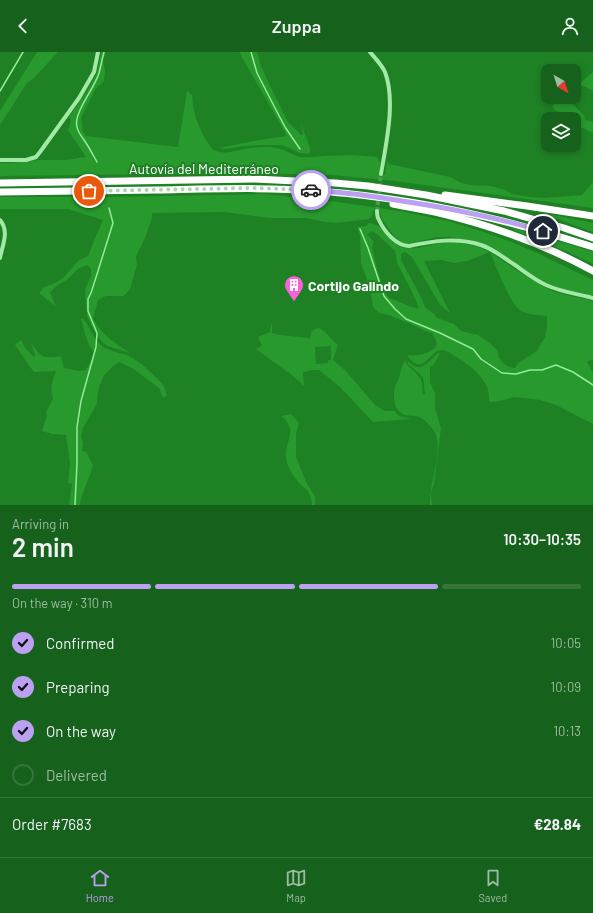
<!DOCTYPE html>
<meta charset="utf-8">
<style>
body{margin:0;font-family:Barlow,sans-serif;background:#236a28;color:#f1f3f6;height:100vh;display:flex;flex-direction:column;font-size:15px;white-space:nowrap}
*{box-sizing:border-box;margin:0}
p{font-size:13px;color:#9ebca3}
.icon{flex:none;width:22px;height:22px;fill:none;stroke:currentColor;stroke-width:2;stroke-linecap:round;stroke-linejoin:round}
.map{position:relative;height:453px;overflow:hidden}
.details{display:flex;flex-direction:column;background:#16611b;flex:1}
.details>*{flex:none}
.needle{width:26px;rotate:141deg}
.tools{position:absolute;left:541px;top:12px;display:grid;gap:8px}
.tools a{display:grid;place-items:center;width:40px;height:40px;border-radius:8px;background:#16611b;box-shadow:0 2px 6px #0003;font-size:20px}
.pin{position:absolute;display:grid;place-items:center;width:34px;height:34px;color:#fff;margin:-17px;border:2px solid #fff;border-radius:50%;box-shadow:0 1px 4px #0007}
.courier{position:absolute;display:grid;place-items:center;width:40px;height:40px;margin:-20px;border:3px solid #bca0f2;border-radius:50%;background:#fff;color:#222;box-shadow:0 1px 5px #0007}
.headline em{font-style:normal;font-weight:600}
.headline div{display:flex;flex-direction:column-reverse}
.headline{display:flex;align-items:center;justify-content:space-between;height:68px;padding:0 12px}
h1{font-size:26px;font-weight:600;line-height:30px}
.bar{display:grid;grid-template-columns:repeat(4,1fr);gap:6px 4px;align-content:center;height:48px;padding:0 12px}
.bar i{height:5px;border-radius:3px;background:#35753a}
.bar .selected{background:#bca0f2}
.bar p{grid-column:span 4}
.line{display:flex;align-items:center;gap:10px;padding:0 12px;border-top:1px solid #35753a}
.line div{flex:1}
ol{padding:0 12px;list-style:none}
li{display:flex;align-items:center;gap:12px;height:44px}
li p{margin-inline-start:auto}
li .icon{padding:4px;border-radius:50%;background:#bca0f2;color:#111;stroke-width:4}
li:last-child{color:#9ebca3}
li i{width:22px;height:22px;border:2px solid #35753a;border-radius:50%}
header{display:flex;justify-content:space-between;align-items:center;height:52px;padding:0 12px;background:#16611b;font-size:18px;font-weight:600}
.dock{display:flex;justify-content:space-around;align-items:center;height:56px;border-top:1px solid #35753a;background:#16611b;font-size:11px;color:#9ebca3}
.dock a{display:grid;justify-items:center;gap:2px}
.dock .selected{color:#bca0f2}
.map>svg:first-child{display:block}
.green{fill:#27992d;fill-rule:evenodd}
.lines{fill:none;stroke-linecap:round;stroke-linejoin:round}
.stream{stroke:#96eb99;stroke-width:1.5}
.minor-tunnel{stroke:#4b9a50;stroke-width:4;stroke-dasharray:4 2;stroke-linecap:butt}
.minor{stroke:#a2e9a6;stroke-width:4}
.motorway{stroke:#fff;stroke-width:7}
.done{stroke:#b0d3b2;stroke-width:4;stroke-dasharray:0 7.2}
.route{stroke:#bca0f2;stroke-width:5}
.labels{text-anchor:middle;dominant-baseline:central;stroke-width:4;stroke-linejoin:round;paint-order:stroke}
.street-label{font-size:14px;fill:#fff;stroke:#1e8124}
.poi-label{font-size:14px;font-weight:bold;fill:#fff;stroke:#1e8124;text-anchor:start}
</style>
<header><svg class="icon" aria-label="back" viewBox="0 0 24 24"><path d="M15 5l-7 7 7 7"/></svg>Zuppa<svg class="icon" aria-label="person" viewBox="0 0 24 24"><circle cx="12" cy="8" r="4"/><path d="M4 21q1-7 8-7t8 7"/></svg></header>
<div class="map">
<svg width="593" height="453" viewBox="0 0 593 453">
<rect width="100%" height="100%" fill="#1e8124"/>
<path class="green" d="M37 0H58L34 26 27 31 0 73V59Z
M101 0H106L103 9 105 19 104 29 96 36 81 66 83 80 86 84 178 95 187 39 192 43C193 48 192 53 194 58 195 67 207 94 214 98 225 104 239 97 250 96 260 95 271 94 281 97 288 99 293 104 301 105 309 106 317 104 325 104 342 103 360 103 377 105L380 110 379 123H385L387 108 389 112 450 125 461 131 471 133 491 134 505 138 512 142 530 145 544 146 582 143 593 130V156L395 129 332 123 247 121 0 124V111H11L38 108H66L86 105 68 78 71 69 69 65 87 39 97 21Z
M239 0H257L261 14 270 34 288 70 301 83 303 82 301 71 310 96V100L307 102 300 101 282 93H261L245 94 225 97 219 96 259 88 287 84Z
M593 20V39C585 35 582 32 574 36Z
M562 45H572L571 51 584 63 585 68 593 70V81L576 73 578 68 556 59 552 54Z
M263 142 316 147 366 154 405 160 448 169 481 179 514 191 537 201 593 228V244L563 237 542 229 492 196 480 190 451 185H437L406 192 401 191 394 184 381 166 380 159 374 158 372 164 369 167 337 171 324 170 308 166H270L224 160 152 161V166L145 186 136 204 137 213 130 237 124 244H106L98 248 93 267C103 284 115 291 130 301L107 294 100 288 93 277 87 264 85 237 91 224V217L87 213 78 217 67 228 59 232 50 240 56 255 39 241 44 235 55 231 64 225 78 209 88 204 95 186 103 168 68 157H0V145H107Z
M539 160 593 171V180Z
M368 171C385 172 387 189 401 195 411 199 430 193 440 191 452 190 467 191 479 195 488 198 495 204 503 209 517 218 531 228 546 236 561 244 577 244 593 249V308L587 309 593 321V372L556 353 540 348 514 345 500 349 489 350C489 345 489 339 487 335 480 320 467 311 453 303 450 301 446 298 442 298 431 297 426 319 413 310 411 309 409 306 407 303 419 304 429 303 437 293L436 289 432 281 425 279 411 272 396 266 389 263 379 261 373 255 371 242 366 225 361 211 360 183 357 175 367 174ZM372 179 378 183 395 199 397 211 414 244 419 256H415L389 246 384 239 377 217 372 195 374 190 367 182ZM405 200 412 205 440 253 450 261 424 209 441 208 454 211 467 209 490 200C496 214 509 250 520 258 526 263 539 263 547 264V274L545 286 541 291 537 299 518 311 515 316 509 315 503 311 499 305 497 298 491 292 478 283 461 279 454 272 437 266 434 262 425 255 421 245 401 208V202Z
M512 176 568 192 593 200V212L568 200 516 179Z
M82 266C91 274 92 286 102 294 110 300 121 300 131 305 140 310 158 326 164 334 165 337 166 340 167 343L163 346 159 336 132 316 119 310 112 315 103 325 98 339 97 352 83 376 81 384 83 391 82 399 86 400 93 413 91 420 81 446 80 453H69L72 432 68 431 70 411 66 383 52 382 42 379 47 363 46 360 53 347C50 335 52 330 56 319L34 320 33 319 15 293 21 288 26 297 34 305 35 303 31 291C41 306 44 307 61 304L64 316 79 319 86 318 95 301 89 293 85 282 81 267Z
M272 269V281L279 283 310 286 311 280 315 277 319 276C327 280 331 288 338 293L333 308 346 319 375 353 385 359H394L399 364 411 367 373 370 340 335 319 318H311L303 321 304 334 292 323 275 311 256 297 262 294 258 285 270 280ZM331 294V308H328V311L316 312 315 295Z
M438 301H440L434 312 430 315V330L435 341V356L441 376 434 431 431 441 432 453H430C430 448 430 443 431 438 433 422 441 398 436 383 435 379 432 376 429 373 418 358 409 368 400 360 393 355 393 341 395 334 396 331 398 328 399 326 401 318 401 316 405 308 407 316 416 319 420 326 423 330 422 337 423 342H425L423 325 408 312 407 308C421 323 427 311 438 301Z
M291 362 299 371 296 381V405L306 430 315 445V453H312C312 449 311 445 309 441 307 437 303 435 300 432 295 426 289 418 287 411 281 392 301 379 281 364Z"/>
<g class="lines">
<path class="stream" d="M251 0 257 21 274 54 285 75 300 97
M0 39 23 0
M97 110C93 103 90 97 86 91 83 86 78 81 77 75 73 61 95 36 99 21 101 14 102 7 104 0
M360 177 368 196 384 244 395 257 406 267 440 281 473 297 481 307 502 321 516 322 530 318H542L556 313 573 320 593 333
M75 453 77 411V375L81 349 96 295 97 281 88 259V247L91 241 98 219 113 171 109 156"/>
<path class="minor-tunnel" d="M377 159 381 122"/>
<path class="minor" d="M370 0C375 6 382 13 385 20 396 49 386 92 381 122
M0 108H26L36 105 40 100 79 46 94 20 98 0
M377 159C377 162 377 165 379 168 384 179 396 194 409 194 433 189 457 185 481 193 493 197 504 206 515 213 525 220 535 228 546 233 561 240 578 242 593 246
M0 168C10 179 2 194 0 206"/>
<path class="motorway" d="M0 131 255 127 335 131 368 134 426 143 504 159 564 176 593 186
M0 140C52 139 105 139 157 138 211 137 265 135 318 139 412 146 504 166 593 195
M445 143 527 154 593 164
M393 152C407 155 421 157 435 160 490 173 544 192 593 219"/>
</g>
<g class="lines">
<path class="done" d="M89 139 253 136 311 138"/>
<path class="route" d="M311 138C342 140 372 144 402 149 450 156 497 166 543 179"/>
</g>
<defs>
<symbol id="building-pin" viewBox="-11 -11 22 30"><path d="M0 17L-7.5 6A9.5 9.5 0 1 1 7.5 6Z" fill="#f861d8" stroke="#1e8124"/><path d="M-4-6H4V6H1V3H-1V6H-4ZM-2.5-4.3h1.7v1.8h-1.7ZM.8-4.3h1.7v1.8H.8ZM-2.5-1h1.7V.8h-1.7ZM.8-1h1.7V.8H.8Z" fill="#fff"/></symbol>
</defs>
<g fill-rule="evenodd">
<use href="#building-pin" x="283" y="222" width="22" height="30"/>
</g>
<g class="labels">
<g class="street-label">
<text x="204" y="116">Autovía del Mediterráneo</text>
</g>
<g class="poi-label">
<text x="308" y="233">Cortijo Galindo</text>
</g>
</g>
</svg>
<div class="tools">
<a><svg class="needle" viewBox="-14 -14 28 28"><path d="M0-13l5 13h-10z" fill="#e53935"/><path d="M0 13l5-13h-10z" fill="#9ebca3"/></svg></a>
<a><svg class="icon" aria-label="layers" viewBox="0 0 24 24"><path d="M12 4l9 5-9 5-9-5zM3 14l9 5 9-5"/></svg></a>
</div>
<div class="pin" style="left:89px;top:139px;background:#ea580c"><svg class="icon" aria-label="bag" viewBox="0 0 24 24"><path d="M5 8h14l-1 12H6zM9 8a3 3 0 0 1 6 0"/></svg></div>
<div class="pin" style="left:543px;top:179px;background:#1f2937"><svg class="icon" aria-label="home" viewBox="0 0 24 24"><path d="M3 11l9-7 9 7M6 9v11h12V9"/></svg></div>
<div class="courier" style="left:311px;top:138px"><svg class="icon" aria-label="car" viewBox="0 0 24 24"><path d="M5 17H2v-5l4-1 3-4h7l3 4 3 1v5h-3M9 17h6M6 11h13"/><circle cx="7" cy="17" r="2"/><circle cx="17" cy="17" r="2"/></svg></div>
</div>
<section class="details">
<div class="headline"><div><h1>2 min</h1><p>Arriving in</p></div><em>10:30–10:35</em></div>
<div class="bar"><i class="selected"></i><i class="selected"></i><i class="selected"></i><i></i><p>On the way · 310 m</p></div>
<ol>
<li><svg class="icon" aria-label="check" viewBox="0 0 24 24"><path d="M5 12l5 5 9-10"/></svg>Confirmed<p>10:05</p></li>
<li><svg class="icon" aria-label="check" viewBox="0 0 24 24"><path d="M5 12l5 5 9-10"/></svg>Preparing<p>10:09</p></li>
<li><svg class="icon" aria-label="check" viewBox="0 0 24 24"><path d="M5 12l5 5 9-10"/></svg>On the way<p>10:13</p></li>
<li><i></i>Delivered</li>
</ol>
<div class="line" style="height:52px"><div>Order #7683</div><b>€28.84</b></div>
</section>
<nav class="dock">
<a class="selected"><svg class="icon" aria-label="home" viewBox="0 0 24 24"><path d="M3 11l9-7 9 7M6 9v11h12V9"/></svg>Home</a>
<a><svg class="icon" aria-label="map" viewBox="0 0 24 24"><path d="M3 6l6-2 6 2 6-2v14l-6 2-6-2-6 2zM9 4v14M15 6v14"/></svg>Map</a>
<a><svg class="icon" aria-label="saved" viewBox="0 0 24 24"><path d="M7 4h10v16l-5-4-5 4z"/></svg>Saved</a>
</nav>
